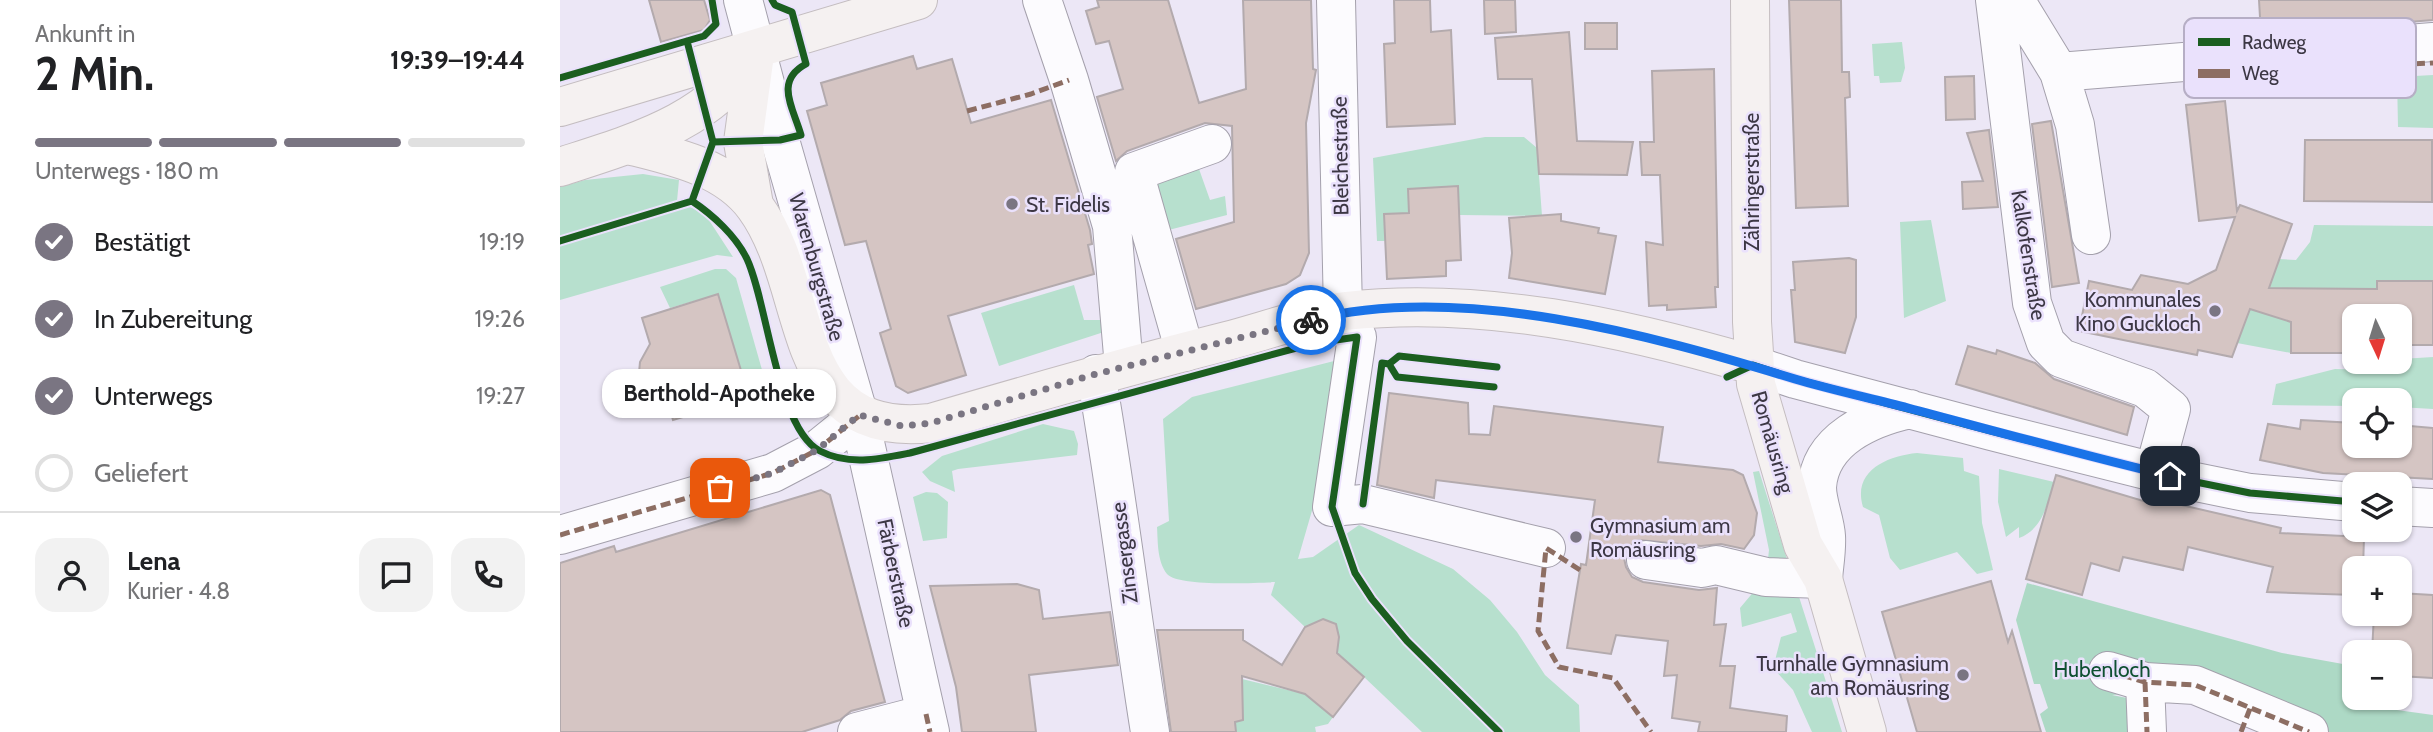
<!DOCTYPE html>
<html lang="de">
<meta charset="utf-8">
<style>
body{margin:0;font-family:Cabin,sans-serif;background:#f2f2f2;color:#202124;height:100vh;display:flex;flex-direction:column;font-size:26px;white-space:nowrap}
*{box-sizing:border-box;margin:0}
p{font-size:23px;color:#757577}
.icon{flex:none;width:38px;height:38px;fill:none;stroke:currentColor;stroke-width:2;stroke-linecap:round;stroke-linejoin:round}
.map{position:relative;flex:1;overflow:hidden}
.sheet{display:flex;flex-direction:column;background:#fff;width:560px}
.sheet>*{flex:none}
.needle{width:46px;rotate:176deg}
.tools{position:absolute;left:1782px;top:304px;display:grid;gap:14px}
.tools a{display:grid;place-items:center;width:70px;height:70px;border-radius:14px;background:#fff;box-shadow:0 2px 5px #0004;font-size:35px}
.pin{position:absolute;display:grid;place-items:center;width:60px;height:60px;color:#fff;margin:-30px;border-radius:14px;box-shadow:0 4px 10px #0006}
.courier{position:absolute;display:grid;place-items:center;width:70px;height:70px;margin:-35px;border:5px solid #1a73e8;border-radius:50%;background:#fff;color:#222;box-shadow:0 2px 9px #0007}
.bubble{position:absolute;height:49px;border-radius:21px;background:#fff;box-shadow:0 2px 5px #0004;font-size:23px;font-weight:700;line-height:49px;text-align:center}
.summary em{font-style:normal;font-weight:700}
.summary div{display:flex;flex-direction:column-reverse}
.summary{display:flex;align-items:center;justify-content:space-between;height:119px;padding:0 35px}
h1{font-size:46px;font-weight:700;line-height:52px}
.bar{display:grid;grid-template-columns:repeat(4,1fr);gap:10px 7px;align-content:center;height:84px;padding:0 35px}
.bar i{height:9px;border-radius:5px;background:#e0e0e0}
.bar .on{background:#7a7582}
.bar p{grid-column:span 4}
.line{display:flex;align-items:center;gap:18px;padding:0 35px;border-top:2px solid #e0e0e0}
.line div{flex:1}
.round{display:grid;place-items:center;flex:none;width:74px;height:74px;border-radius:21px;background:#f2f2f2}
ol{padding:0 35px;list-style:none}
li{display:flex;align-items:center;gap:21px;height:77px}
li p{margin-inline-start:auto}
li .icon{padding:7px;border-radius:50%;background:#7a7582;color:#fff;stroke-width:4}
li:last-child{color:#757577}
li i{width:38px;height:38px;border:4px solid #e0e0e0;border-radius:50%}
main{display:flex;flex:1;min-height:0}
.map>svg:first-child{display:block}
.green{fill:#b7e0ce}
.forest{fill:#add9c5}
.building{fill:#d5c5c3;stroke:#b3aaad;stroke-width:2}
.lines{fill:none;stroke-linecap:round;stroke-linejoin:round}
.minor-casing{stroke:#a4a0ac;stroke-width:40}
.major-casing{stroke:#c4bdc0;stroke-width:40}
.minor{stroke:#fcfbfe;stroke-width:38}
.major{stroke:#f5f1f1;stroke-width:38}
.quiet{stroke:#8d6e63;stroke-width:5;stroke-dasharray:10 5;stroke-linecap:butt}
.cycleway-casing{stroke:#eae1fc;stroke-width:11}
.cycleway{stroke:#1b5e20;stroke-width:7}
.done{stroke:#7a7582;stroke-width:7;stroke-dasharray:0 12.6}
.route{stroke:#1a73e8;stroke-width:9}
.poi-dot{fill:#7a7582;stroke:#eae1fc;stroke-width:2.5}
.labels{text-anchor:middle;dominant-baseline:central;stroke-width:5;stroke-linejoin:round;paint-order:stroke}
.street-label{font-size:21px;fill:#3c3744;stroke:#eae1fc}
.poi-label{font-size:21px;fill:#3c3744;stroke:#eae1fc;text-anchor:start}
.park-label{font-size:21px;fill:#0f5031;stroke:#eae1fc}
.key{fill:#eae1fc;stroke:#b6aec5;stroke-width:2}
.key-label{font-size:19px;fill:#3c3744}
</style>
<main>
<section class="sheet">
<div class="summary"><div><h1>2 Min.</h1><p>Ankunft in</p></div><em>19:39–19:44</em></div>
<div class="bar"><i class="on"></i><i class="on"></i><i class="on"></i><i></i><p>Unterwegs · 180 m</p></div>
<ol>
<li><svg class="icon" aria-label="check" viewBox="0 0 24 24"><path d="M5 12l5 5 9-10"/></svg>Bestätigt<p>19:19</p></li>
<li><svg class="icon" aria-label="check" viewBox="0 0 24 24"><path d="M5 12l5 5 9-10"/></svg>In Zubereitung<p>19:26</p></li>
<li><svg class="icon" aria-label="check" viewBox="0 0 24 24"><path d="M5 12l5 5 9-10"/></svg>Unterwegs<p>19:27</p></li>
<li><i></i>Geliefert</li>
</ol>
<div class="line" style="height:126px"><a class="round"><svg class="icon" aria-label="person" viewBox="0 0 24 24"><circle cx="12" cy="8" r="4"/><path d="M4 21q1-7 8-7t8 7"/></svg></a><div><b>Lena</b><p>Kurier · 4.8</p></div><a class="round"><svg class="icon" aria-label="chat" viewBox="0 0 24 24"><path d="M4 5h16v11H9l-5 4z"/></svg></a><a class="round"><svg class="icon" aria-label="phone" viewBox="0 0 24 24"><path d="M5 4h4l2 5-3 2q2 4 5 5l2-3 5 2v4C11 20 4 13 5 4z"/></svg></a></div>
</section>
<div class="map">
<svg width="1873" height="732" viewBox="0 0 1873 732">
<rect width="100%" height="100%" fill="#ece7f6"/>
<path class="green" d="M1342 42 1345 68 1341 82 1320 83 1319 76H1314L1312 44Z
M1873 75V128L1838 127 1837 77Z
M925 137H964L977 148 982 216 899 215 898 186 848 189 849 213 825 214 826 241H817L813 158Z
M639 169 650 200 665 196 667 215 597 233 581 187Z
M83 174 119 180 117 201 145 214 173 257 157 255 0 300V187L25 180Z
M1371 220 1386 301 1344 318 1340 222Z
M1754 225 1873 226V281L1817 282V289H1731V353L1677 343 1690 309 1700 312 1719 259 1736 260 1750 242Z
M155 269H166L176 278 206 384 192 389 189 397 158 294 110 308 100 287Z
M514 285 524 320H547V331L439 366 421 313Z
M1873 357V409L1839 407V401H1794V406L1712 405 1716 384 1775 369 1817 370 1841 359Z
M778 360 760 483 738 559 753 557 799 525 893 569 930 600 957 632 985 675 1019 705 1020 732H862L804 677 773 656 779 637 776 624 763 619 745 627 711 595 715 582C696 583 618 587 607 574 597 561 598 542 597 527L609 521 603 419 632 397Z
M483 424 514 431 518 444 517 455 398 469 392 471 395 492 370 481 362 472 382 456Z
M1357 453 1403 458 1404 471 1419 476 1422 523 1433 570 1417 574 1397 552 1340 570 1330 558 1319 515 1303 507C1292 471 1327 456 1357 453Z
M1439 469 1494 482C1487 504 1483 529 1459 538V527L1446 537 1438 502Z
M1199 471 1282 732H1252L1233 690 1213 668 1221 637 1237 632 1231 613 1182 627 1180 608 1206 577 1209 550 1193 472Z
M366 492 377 493 388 502 387 538 363 541 353 497Z
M682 679 745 694 773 717 768 724 755 727 756 732H676L675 722 683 720Z"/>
<path class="forest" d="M1467 583 1722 653 1794 666V698H1808V706L1873 715V732H1766L1660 685 1552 695 1567 698 1571 732H1486L1480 714 1488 708 1480 684H1474L1456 620Z"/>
<path class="building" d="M89 0H144L150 20 144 30 101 42Z
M537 0H608L639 103 686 89 683 0H751L753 69 756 70 746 123 749 253 740 275 726 284 636 309 616 239 674 222 672 126 645 123 567 151 556 161 537 97 563 89 549 41 536 44 526 11 539 7Z
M834 0H870L871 32 891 30 895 124 827 127 824 44 835 43Z
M924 0H955L956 32 925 34Z
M1229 0H1281L1282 72H1289L1290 97 1285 98 1288 206 1236 208Z
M1699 0H1873V20L1701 34Z
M1025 23H1057V49H1025Z
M1009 32 1017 141 1073 142 1067 175 979 174 972 79H938L935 38Z
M353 56 357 69 392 59 411 123 491 100 530 230 532 244 528 245 534 274 388 316 406 375 348 393 336 386 320 333 331 329 306 241 285 245 247 111 267 105 261 83Z
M1154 69 1158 287H1155L1156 307 1107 310V305L1089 306 1086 242 1103 245 1100 175H1082L1080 142H1094L1092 71Z
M1414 76 1415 119 1386 120 1385 77Z
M1665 101 1677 211 1680 205 1732 224 1709 288 1817 289V281H1873V345H1839V317H1794V353H1731V322L1690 309 1672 357 1638 350 1637 355 1519 331 1529 281 1572 290 1581 275 1628 284 1656 270 1675 217 1639 221 1626 105Z
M1491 121 1519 283 1492 287 1472 124Z
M1429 130 1438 207 1403 209 1402 182 1423 181 1407 133Z
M1745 140H1872V202L1744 201Z
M898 186 901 260 886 261V276L827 279 824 214 849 213 848 189Z
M1001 214V221L1039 228 1038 233 1056 236 1045 294 949 278 952 253 949 218Z
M1289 258 1296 260V317L1285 353 1235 342 1231 290H1235L1233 262Z
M158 294 189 397 113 420 103 386 88 383 79 373 80 362 90 344 82 318Z
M1408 346 1436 354 1437 350 1475 363 1494 379 1574 407 1567 435 1396 384Z
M829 393 908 403 909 434 930 435 934 406 1103 427 1098 462 1173 470 1183 475 1197 513 1194 535 1184 549 1161 544 1141 546 1079 540 1068 547 1064 558 1066 567 1072 577 1083 582 1139 590 1157 588 1154 625 1166 624 1160 666H1175L1170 708 1227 716 1226 732H1138L1140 722 1112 718 1117 675 1104 676 1108 641 1056 635 1051 654 1007 648 1021 564 1026 565 1035 500 876 480 874 498 817 485Z
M1741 420 1794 423V446H1839V425L1873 428V479L1763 473 1700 460 1708 424 1740 429Z
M1496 475 1590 503 1591 498 1721 528 1720 533 1804 537 1803 569H1794V595L1707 592 1713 567 1628 547 1623 570 1563 557 1559 571 1531 563 1522 595 1466 579Z
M261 490 270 495 325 702 291 711 280 720 242 732H0V563L54 546 56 552Z
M1431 581 1448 642 1452 631 1481 732H1357L1322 612Z
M457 584 479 590 483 619 550 612 558 665 469 675 476 732H402L396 687 370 586Z
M1839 593 1873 595V678L1839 676V653H1812L1814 614H1839Z
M763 619 776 624 779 637 777 653 804 677 773 717 745 694 682 676 683 720 675 722 676 732H611L597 630H683V640L722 665 745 627Z"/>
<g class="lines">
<defs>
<path id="minor" d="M183 0 220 140 299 416 370 732
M482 0 509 80 552 226 564 367
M776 0 783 311 797 337 772 507 803 504 986 548
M1435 0 1472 303 1486 343 1501 358 1585 388 1611 409 1594 472
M1455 0 1499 72 1515 125 1531 235
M1499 72 1873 42
M625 352 574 172 652 144
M1193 365 1235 379 1431 431 1626 480 1690 493 1794 502
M536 374C557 493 571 613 590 732
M1839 506 1873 508
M0 535 213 473 257 450 299 416
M1086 560 1142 568 1156 565 1206 577 1263 579C1264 565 1267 550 1266 536 1265 520 1257 503 1257 487 1260 439 1310 418 1350 409
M1548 671 1585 682 1635 685 1749 732
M1585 682 1587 732
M297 732 366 714"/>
<path id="major" d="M1190 0 1192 322 1196 384 1243 545 1263 579 1307 732
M0 107 358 0
M68 145C112 156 166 167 195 207 255 289 225 439 371 423 469 394 568 366 667 341 705 331 746 316 785 311 921 296 1063 327 1193 365
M0 167C74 143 156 121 196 49
M194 205 183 142 195 54"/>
</defs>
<use href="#minor" class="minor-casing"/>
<use href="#major" class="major-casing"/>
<use href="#minor" class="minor"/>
<use href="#major" class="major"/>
<path class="quiet" d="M1750 68 1873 63
M407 111 471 94 509 80
M0 535 213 473 257 450 299 416
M1020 570 986 548 978 631 999 667 1053 678 1091 732
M1548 671 1585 682 1635 685 1749 732
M1585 682 1587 732
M366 714 370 732
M1681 732 1691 706"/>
<defs>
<path id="cycleway" d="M127 41 153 142 132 201
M0 78 144 36 156 24 152 0
M153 142 220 140 241 135C233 107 214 81 246 64L232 12 215 5 212 0
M0 241 132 201C153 215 176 236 187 259 208 304 217 429 260 451 289 466 320 459 350 453L755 343 797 337 772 507 795 573 812 599 847 641 939 732
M829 364 837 377 934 387
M1167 377 1193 365 1235 379 1431 431 1626 480 1690 493 1794 502
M803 504 822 363 829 364 839 356 937 367"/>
</defs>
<use href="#cycleway" class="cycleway-casing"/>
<use href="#cycleway" class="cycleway"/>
</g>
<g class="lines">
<path class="done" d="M160 488 213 473 257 450 299 415 342 426 371 423 536 374 751 320"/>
<path class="route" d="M751 320C900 282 1091 335 1235 379 1272 390 1310 398 1348 408 1435 431 1522 455 1610 476"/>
</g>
<g class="poi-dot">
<circle cx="452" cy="204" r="7"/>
<circle cx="1655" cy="311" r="7"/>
<circle cx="1016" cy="537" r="7"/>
<circle cx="1403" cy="675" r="7"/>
</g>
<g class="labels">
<g class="street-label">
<text transform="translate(780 156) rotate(-91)">Bleichestraße</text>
<text transform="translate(1191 182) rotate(-90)">Zähringerstraße</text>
<text transform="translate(1469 255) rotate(81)">Kalkofenstraße</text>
<text transform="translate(257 267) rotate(74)">Warenburgstraße</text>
<text transform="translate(1213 442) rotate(74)">Romäusring</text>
<text transform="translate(564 553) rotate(-97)">Zinsergasse</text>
<text transform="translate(336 573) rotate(78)">Färberstraße</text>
</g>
<g class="poi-label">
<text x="466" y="204">St. Fidelis</text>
<text x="1641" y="299" text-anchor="end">Kommunales<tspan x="1641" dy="24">Kino Guckloch</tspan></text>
<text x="1030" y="525">Gymnasium am<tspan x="1030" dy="24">Romäusring</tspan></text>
<text x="1389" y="663" text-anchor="end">Turnhalle Gymnasium<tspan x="1389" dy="24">am Romäusring</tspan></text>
</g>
<g class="park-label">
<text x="1542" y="669">Hubenloch</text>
</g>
</g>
<rect x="1624" y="18" width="232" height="80" rx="10" class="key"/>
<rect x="1638" y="38" width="32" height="8" fill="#1b5e20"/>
<rect x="1638" y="69" width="32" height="9" fill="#8d6e63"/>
<g class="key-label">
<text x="1682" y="49">Radweg</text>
<text x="1682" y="80">Weg</text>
</g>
</svg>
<div class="tools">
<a><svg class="needle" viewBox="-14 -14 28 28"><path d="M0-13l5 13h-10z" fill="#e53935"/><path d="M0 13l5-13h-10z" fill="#757577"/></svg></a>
<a><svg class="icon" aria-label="locate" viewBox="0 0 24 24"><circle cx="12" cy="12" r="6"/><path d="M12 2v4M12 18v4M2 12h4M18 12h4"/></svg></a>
<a><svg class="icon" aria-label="layers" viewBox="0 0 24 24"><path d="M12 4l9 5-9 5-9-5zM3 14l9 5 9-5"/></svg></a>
<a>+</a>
<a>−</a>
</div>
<div class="pin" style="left:160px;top:488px;background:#ea580c"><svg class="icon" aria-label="bag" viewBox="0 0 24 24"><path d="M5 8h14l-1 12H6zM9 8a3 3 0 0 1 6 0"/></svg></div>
<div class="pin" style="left:1610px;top:476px;background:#1f2937"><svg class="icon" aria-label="home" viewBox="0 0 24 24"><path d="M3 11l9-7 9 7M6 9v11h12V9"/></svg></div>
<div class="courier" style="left:751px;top:320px"><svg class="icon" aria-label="bike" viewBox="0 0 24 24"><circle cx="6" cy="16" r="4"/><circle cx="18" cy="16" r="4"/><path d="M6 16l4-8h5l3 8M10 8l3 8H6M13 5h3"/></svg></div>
<div class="bubble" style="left:42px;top:369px;width:234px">Berthold-Apotheke</div>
</div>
</main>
